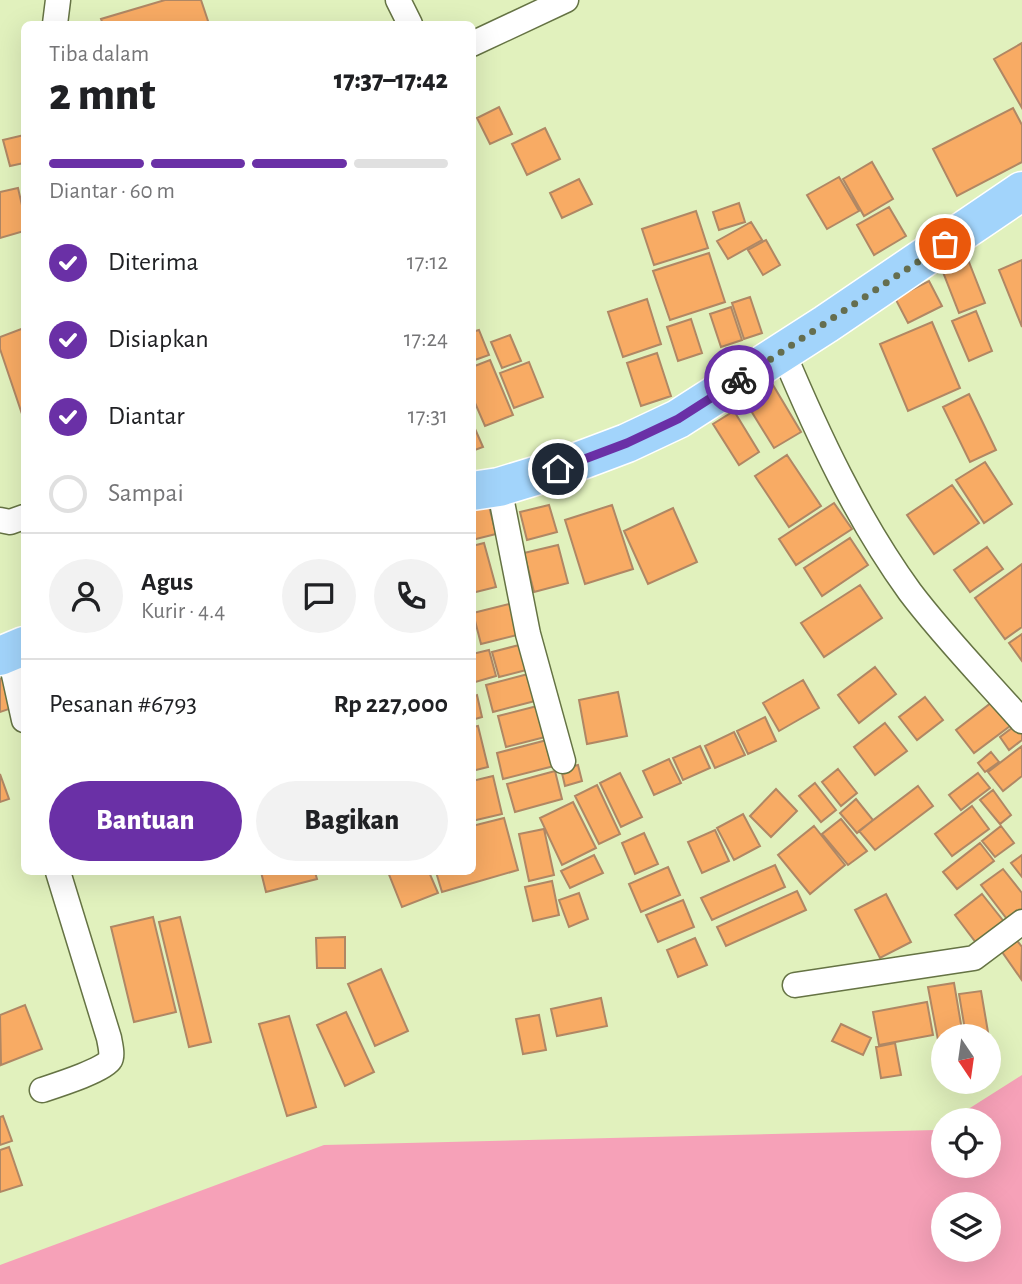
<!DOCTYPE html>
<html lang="id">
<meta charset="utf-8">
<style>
body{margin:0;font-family:"Alegreya Sans",sans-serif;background:#f2f2f2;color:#202124;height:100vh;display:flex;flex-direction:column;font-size:26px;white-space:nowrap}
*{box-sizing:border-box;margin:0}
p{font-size:23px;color:#757577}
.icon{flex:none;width:38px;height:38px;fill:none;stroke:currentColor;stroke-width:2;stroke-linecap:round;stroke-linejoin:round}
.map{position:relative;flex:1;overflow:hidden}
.drawer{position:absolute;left:21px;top:21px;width:455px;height:854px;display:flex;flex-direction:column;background:#fff;border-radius:10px;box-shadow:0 7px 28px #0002}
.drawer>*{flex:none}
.needle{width:46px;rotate:167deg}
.tools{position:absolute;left:931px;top:1024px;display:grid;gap:14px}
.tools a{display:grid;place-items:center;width:70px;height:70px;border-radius:50%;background:#fff;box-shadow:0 7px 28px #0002;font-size:35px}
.pin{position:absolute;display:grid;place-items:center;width:60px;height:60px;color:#fff;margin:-30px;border:4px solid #fff;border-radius:50%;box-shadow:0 2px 7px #0007}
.courier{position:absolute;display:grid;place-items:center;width:70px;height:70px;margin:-35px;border:5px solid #6a30a6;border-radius:50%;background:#fff;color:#222;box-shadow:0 2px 9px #0007}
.summary em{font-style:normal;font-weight:800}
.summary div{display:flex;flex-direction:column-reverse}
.summary{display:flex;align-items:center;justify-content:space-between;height:119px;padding:0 28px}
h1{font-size:46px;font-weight:800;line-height:52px}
.bar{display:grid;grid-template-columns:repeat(4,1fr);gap:10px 7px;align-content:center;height:84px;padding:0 28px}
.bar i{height:9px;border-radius:5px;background:#e0e0e0}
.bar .current{background:#6a30a6}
.bar p{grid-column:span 4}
.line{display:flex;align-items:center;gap:18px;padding:0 28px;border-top:2px solid #e0e0e0}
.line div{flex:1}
.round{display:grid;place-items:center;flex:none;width:74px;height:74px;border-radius:37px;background:#f2f2f2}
ol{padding:0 28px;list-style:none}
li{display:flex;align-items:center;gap:21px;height:77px}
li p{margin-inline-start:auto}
li .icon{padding:7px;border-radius:50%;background:#6a30a6;color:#fff;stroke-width:4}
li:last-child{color:#757577}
li i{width:38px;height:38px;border:4px solid #e0e0e0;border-radius:50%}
.button{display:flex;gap:14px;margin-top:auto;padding:14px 28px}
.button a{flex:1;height:80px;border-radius:42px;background:#6a30a6;color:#fff;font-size:28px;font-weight:800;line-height:80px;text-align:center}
.button a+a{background:#f2f2f2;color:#202124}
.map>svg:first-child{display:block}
.green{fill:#f6a1b8;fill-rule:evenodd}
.building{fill:#f8ab64;stroke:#b08764;stroke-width:2}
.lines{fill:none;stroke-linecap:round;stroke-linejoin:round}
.street-casing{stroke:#657344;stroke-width:27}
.highway-casing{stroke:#fff;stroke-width:41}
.street{stroke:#fff;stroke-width:24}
.highway{stroke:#a2d4fb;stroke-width:38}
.done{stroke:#656e4f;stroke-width:7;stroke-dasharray:0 12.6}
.route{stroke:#6a30a6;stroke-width:9}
</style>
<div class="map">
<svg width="1022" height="1284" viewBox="0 0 1022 1284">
<rect width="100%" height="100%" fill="#e1f1bd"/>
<path class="green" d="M1022 1075V1284H0V1265L324 1145 936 1130 943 1125V1166H989V1120H951ZM943 1204H989V1250H943Z"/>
<path class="building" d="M165 0H201L209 24H103L101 19Z
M1022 43V108L994 59Z
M499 107 512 134 490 144 477 118Z
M1013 108 1022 125V162L957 196 933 149Z
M545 128 560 159 527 175 512 144Z
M24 135V163L10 166 3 140Z
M872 162 893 199 864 216 843 179Z
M839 177 859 211 827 229 807 195Z
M579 179 592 204 562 218 550 193Z
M18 188 24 214V231L0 238V192Z
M739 203 745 222 719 230 713 212Z
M889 207 906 236 874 255 857 225Z
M696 211 708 248 654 265 642 229Z
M751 222 762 240 728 259 717 241Z
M766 240 780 265 763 275 748 250Z
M709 253 725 302 670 320 653 271Z
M967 257 985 303 959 313 941 267Z
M1022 260V327L999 270Z
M929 281 942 306 908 323 895 298Z
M750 297 762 333 744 339 732 303Z
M647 299 661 344 623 357 608 312Z
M731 307 742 340 721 347 710 314Z
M976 311 992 351 969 361 952 321Z
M691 319 702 353 678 361 667 327Z
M932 322 960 388 908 411 880 344Z
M24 328V420L0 349V337Z
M479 330 489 355 472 361V332Z
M510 335 521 361 502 368 491 342Z
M657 353 671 396 641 406 627 363Z
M490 360 513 415 485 426 472 396V367Z
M529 362 543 397 514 408 500 373Z
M773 385 801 432 774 448 745 401Z
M969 394 996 450 970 462 943 407Z
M734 411 759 452 739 465 713 424Z
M472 422 483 447 472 451Z
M787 455 821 506 789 527 755 476Z
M985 462 1012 504 984 523 956 480Z
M952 485 979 523 934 554 907 515Z
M487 498 496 534 472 540V502Z
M834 503 852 529 796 565 779 539Z
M549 505 557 532 527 540 520 512Z
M612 505 633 569 585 584 565 520Z
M673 508 697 562 648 584 624 531Z
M850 538 868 565 822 596 804 568Z
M484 543 496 587 472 593V546Z
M558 545 568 583 534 592 524 553Z
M987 547 1003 569 970 592 954 570Z
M1022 564V627L1005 639 975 598Z
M860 585 882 618 824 657 801 623Z
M513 603 521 634 481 644 473 613Z
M1022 634V661L1009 643Z
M527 643 534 668 499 677 492 652Z
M489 650 496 676 472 683V654Z
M875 667 896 694 859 723 838 695Z
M528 674 535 701 493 712 486 685Z
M10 675 21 705 0 712V679Z
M803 680 819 708 779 731 763 703Z
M618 692 627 736 587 744 579 700Z
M477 695 482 717 472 720V697Z
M925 697 943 720 917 740 899 717Z
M996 699 1014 723 974 753 956 730Z
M541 705 549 736 506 747 498 716Z
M765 717 776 741 748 754 737 731Z
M885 723 907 751 875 775 854 747Z
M1016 725 1022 733V740L1009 750 1000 737Z
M478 726 488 767 472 771V727Z
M734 732 745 755 715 768 705 746Z
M547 740 554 766 503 779 497 753Z
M700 746 710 768 683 780 673 758Z
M1022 746V776L1003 791 988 772Z
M991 752 999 762 985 772 978 763Z
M669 759 681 783 654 795 643 771Z
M578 765 582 781 565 786 561 769Z
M838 769 857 793 841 806 822 782Z
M555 771 562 799 515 812 507 784Z
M620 773 642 817 621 827 600 783Z
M978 773 990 788 961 810 949 795Z
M0 774 9 799 0 802Z
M493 776 502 814 472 821V781Z
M815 783 836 810 821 822 799 796Z
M597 785 620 834 599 844 575 796Z
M918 786 933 806 875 850 859 831Z
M776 789 797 811 771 837 750 816Z
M993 790 1011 815 1000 824 980 800Z
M856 799 873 820 857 833 840 813Z
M573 802 596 848 562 865 540 818Z
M972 806 989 829 952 856 935 834Z
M743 814 760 846 734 860 717 828Z
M504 818 518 870 442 892 436 872H472V826Z
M841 819 867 851 848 865 822 834Z
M814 826 845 865 810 894 778 855Z
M1001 826 1014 843 995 857 982 841Z
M544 829 554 875 529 881 519 834Z
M715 830 729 861 702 873 688 842Z
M644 833 658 864 635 874 622 843Z
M980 843 994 861 957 889 943 872Z
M594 855 603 873 570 888 561 871Z
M1022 855V877L1011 863Z
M775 865 785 887 712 920 701 898Z
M668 867 680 895 641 912 629 884Z
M1003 869 1022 893V914L1010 923 981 885Z
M261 872H315L317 879 266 892Z
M388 872H429L438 893 402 907Z
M552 881 559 915 533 921 525 887Z
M797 891 806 910 726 946 717 927Z
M579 893 588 919 569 927 559 900Z
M886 894 911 942 880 958 855 910Z
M982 894 1005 923 977 944 955 915Z
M683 900 694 927 658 942 646 915Z
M153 917 176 1012 134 1022 111 927Z
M180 917 211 1042 189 1047 159 922Z
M345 937V968H317L316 938Z
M695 938 707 965 678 977 667 950Z
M1015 938 1022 947 1021 979 1000 949Z
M381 969 408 1031 375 1046 348 984Z
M954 983 963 1036H943V1039L938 1040 928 987Z
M981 991 989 1038V1036H966L959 994Z
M601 998 607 1026 557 1036 551 1009Z
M927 1002 933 1035 879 1045 873 1012Z
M25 1005 42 1049 1 1065 0 1015Z
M346 1012 374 1072 345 1086 317 1025Z
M539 1015 546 1050 523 1054 516 1019Z
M289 1016 316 1107 287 1116 259 1024Z
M841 1024 871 1038 863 1055 832 1041Z
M895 1043 901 1075 881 1078 876 1047Z
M3 1116 12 1141 0 1145V1117Z
M9 1147 22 1185 0 1192V1150Z"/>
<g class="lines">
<defs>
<path id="street" d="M398 0 410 24
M55 24 58 0
M472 44 566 0
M783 352C818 435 857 519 910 592 944 637 985 679 1022 721
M499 487 528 634 563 761
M0 520 10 522 24 517
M9 652 24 720
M795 985 974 958 1022 922
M42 1090C54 1086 105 1070 110 1060 113 1055 110 1044 109 1038L58 872"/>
<path id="highway" d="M472 491 499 487 558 469 627 443 678 419 826 324 1022 191
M0 656 24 646"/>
</defs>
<use href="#street" class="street-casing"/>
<use href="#highway" class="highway-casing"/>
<use href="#street" class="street"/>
<use href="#highway" class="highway"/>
</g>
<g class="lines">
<path class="done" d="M739 380 945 244"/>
<path class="route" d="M558 469 627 443 678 419 739 380"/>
</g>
</svg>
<div class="tools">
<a><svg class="needle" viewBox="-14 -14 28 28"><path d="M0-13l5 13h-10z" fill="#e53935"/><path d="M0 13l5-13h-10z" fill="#757577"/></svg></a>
<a><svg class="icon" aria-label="locate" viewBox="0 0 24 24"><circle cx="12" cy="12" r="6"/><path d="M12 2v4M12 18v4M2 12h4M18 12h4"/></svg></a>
<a><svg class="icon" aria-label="layers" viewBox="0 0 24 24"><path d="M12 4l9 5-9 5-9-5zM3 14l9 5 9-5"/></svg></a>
</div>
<div class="pin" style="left:945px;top:244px;background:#ea580c"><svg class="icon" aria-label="bag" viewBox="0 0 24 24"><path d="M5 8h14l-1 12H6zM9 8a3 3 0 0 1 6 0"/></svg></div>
<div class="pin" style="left:558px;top:469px;background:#1f2937"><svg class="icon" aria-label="home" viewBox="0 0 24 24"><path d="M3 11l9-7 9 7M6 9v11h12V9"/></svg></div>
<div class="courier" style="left:739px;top:380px"><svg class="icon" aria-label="bike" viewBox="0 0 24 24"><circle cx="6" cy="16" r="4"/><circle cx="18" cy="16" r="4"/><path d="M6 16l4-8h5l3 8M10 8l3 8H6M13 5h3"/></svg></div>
<section class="drawer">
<div class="summary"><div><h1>2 mnt</h1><p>Tiba dalam</p></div><em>17:37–17:42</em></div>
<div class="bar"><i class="current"></i><i class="current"></i><i class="current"></i><i></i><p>Diantar · 60 m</p></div>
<ol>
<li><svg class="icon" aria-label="check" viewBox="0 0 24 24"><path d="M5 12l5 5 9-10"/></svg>Diterima<p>17:12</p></li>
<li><svg class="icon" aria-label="check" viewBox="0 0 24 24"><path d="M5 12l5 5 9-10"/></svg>Disiapkan<p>17:24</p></li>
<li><svg class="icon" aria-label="check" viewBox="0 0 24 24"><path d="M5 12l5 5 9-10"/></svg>Diantar<p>17:31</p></li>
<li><i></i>Sampai</li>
</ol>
<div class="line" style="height:126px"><a class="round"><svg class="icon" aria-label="person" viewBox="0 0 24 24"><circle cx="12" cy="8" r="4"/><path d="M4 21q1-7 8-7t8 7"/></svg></a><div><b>Agus</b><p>Kurir · 4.4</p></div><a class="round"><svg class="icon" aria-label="chat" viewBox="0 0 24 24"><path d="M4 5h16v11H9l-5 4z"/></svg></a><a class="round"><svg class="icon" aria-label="phone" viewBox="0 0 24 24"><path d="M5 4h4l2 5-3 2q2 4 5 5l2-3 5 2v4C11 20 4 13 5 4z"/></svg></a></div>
<div class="line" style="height:91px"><div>Pesanan #6793</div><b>Rp 227,000</b></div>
<div class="button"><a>Bantuan</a><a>Bagikan</a></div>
</section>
</div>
